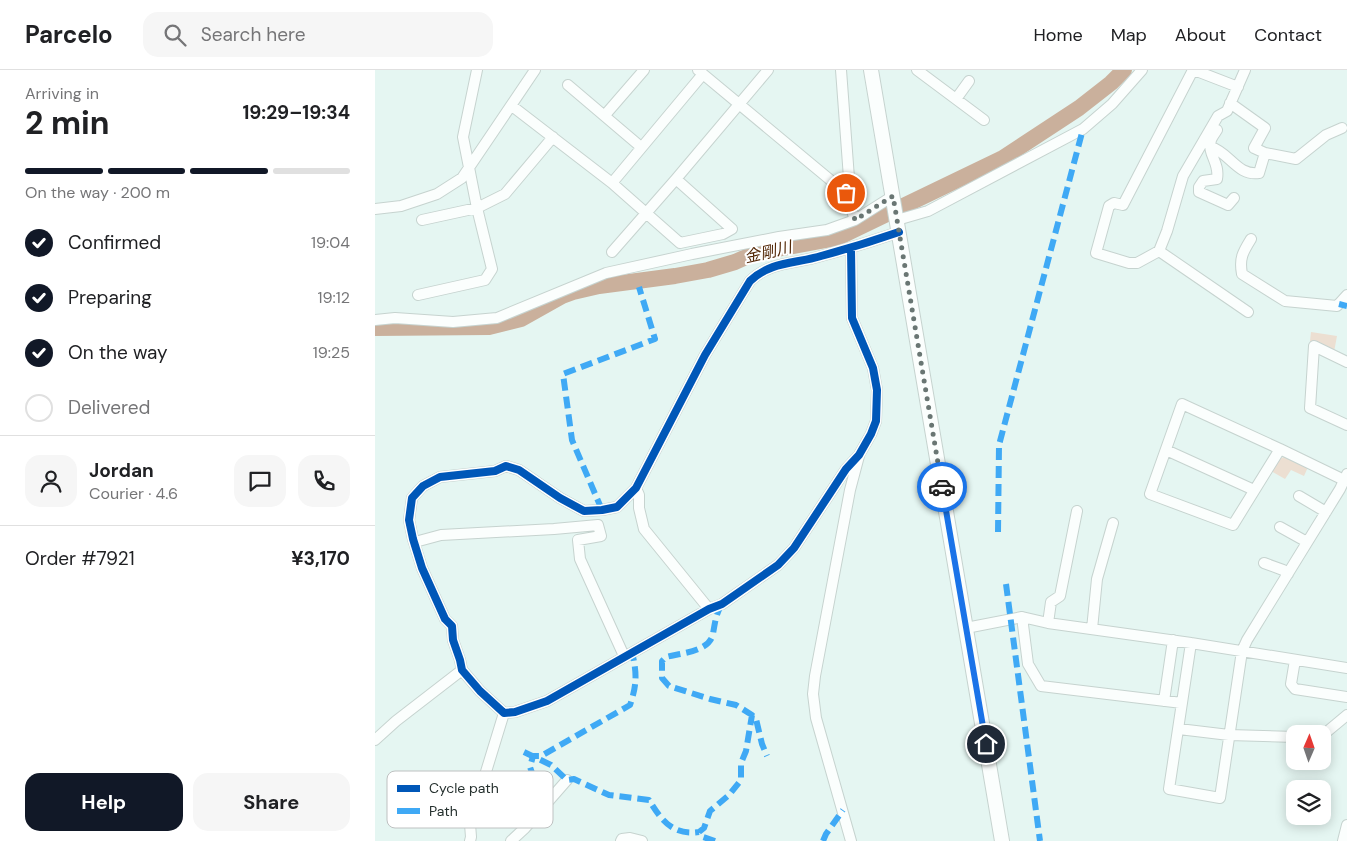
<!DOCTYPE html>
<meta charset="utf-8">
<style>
body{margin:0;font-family:"DM Sans","Noto Sans JP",sans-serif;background:#f6f6f6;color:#202124;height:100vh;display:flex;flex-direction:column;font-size:19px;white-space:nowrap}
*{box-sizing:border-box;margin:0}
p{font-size:16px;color:#757577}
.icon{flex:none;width:28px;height:28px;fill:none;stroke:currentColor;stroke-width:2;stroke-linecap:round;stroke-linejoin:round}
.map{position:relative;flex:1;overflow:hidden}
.side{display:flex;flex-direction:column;background:#fff;width:375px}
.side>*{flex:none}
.needle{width:32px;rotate:2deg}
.fabs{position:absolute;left:911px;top:655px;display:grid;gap:10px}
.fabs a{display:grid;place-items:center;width:45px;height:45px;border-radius:10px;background:#fff;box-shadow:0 2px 12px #0003;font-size:25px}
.pin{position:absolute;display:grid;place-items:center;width:42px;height:42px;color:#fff;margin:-21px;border:2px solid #fff;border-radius:50%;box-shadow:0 1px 5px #0007}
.courier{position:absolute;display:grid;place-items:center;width:50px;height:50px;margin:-25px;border:4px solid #1a73e8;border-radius:50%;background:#fff;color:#222;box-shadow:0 1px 6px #0007}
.head em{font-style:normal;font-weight:700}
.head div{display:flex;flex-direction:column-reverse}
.head{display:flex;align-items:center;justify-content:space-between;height:85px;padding:0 25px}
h1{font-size:32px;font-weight:700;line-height:38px}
.bar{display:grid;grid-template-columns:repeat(4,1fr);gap:8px 5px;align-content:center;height:60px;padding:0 25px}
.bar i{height:6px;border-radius:4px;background:#e0e0e0}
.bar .active{background:#111827}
.bar p{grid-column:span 4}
.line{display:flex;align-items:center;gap:12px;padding:0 25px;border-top:1px solid #e0e0e0}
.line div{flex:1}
.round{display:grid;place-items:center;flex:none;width:52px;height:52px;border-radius:15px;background:#f6f6f6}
ol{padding:0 25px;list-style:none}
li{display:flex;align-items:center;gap:15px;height:55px}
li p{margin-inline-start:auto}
li .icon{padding:5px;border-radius:50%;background:#111827;color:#fff;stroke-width:4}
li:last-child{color:#757577}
li i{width:28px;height:28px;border:2px solid #e0e0e0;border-radius:50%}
.button{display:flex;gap:10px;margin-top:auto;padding:10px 25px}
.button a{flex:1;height:58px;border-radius:15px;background:#111827;color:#fff;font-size:20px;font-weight:700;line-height:58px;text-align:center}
.button a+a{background:#f6f6f6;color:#202124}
header{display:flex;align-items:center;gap:30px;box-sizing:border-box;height:70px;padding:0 25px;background:#fff;border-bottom:1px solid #e0e0e0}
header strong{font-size:24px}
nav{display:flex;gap:28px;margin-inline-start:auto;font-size:18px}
.search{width:350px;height:45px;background:#f6f6f6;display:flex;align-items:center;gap:12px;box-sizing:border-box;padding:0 18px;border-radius:15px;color:#757577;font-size:19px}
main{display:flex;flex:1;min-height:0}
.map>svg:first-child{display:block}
.green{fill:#ecdfd2}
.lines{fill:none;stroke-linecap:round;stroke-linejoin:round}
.river{stroke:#cab09c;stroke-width:16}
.minor-casing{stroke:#c6d3cf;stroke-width:12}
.secondary-casing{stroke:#c6d3cf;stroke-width:16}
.minor{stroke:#fbfefd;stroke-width:10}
.secondary{stroke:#fbfefd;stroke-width:14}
.quiet{stroke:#3fa9f5;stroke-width:6;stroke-dasharray:12 6;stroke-linecap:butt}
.cycleway-casing{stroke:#fff;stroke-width:11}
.cycleway{stroke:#0057b8;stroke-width:8}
.done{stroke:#697673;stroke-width:5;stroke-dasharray:0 9}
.route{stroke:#1a73e8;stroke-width:6}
.labels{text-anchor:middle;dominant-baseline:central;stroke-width:4;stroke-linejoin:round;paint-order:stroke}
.water-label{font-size:16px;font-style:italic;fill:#522706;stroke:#fff}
.key{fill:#fff;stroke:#bec1c1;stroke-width:1}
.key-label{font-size:14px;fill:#26312f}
</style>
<header>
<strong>Parcelo</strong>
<div class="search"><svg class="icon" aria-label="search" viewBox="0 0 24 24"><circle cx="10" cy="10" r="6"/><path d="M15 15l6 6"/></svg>Search here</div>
<nav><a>Home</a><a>Map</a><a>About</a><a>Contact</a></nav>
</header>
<main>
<section class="side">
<div class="head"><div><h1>2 min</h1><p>Arriving in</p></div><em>19:29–19:34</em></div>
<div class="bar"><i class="active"></i><i class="active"></i><i class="active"></i><i></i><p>On the way · 200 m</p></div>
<ol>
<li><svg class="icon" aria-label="check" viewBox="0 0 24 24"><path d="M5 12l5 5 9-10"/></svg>Confirmed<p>19:04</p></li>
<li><svg class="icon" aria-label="check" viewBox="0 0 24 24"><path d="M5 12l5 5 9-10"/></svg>Preparing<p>19:12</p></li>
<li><svg class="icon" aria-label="check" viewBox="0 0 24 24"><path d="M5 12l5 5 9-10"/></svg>On the way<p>19:25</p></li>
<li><i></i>Delivered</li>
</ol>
<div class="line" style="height:90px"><a class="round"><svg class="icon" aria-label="person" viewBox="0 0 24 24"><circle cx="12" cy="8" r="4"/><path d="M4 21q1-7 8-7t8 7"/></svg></a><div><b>Jordan</b><p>Courier · 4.6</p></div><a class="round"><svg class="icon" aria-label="chat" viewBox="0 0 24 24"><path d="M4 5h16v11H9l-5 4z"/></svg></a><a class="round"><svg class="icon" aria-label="phone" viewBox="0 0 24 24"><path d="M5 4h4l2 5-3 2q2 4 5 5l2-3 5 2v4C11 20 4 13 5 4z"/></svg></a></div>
<div class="line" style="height:65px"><div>Order #7921</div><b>¥3,170</b></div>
<div class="button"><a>Help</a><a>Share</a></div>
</section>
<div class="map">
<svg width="972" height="771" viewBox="0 0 972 771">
<rect width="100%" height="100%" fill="#e5f6f2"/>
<path class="green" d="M936 262 962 266 959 282 935 271Z
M911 386 933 397 929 406 916 400 910 409 896 401 902 390Z"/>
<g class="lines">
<path class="river" d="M0 258 114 257 146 249 187 226 198 222 224 216 300 206 333 200 360 192 380 183 462 168 628 88 704 38 736 13 749 0"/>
<defs>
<path id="minor" d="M323 0 471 123
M466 0 474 108 471 123 480 150
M542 0 609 50
M818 0 748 135 739 133 734 136 721 183 754 193H762L784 181 792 161 808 106 843 46 852 41 870 0
M819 0 863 17
M193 15 266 77
M581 29 594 11
M855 33 890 58 879 78 890 83 921 89 951 65 967 58
M137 36 237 113 305 173 348 164 357 159 301 109
M230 45 269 0
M842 60C840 63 837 67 836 70 832 85 845 92 842 109L828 111 824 117V122L853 135 859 128
M836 77C855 83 862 106 884 103L890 83
M237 113 328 4
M0 139 26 136 62 124 87 108 160 0
M47 150 102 138 130 124 178 67
M522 150 553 141 708 59 737 34 767 0
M876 169C868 182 864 188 867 204L910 231 962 236 972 225
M476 178 477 248 498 298 502 320 501 351 496 364 484 385 471 399 419 478 403 495 347 534 334 539 172 631 140 642 129 643 105 621 87 600 85 590 78 570 77 556 70 549 47 498 38 469 34 450 37 428 48 416 65 407 120 401 131 396 144 400 185 428 209 441 227 440 242 437 261 418 330 285 375 211C396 191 420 194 446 186 472 179 498 171 524 162
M784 181 873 242
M237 182 301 109 393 0
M43 225 110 210 117 199 102 138 88 67 102 0
M0 250 20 248 78 252 122 248 231 203 317 184 404 167 452 160 480 150 518 126
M972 292 939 276 935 338 972 355
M807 334 905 379 858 455 775 424Z
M905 379 969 410
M791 380 879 420
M261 418 264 425V438L269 459 334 539
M924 426 951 442
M905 457 932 472
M40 472 66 465 179 459 223 455 226 466 203 470 205 489 249 586
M889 493 908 500 913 504
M647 547 653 594 666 616 807 633
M673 553 676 532 685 526 702 441
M591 558 647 547 673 553 816 573 972 598
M717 559 722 509 738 453
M816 573 794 719 845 728 867 581 872 570 965 419 972 404
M920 590 916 614 920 619 972 627
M789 631 798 570
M804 659 854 665 920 667
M948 665 972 645
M0 670 21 651 87 600
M920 692V689
M95 771 96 767 95 754 129 643
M136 771 150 758 192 710
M246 771 247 769 255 768 267 771
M476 771 441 648 438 624 440 606 475 420 484 386
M968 771 972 755"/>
<path id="secondary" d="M496 0 627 771"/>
</defs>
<use href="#minor" class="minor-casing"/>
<use href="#secondary" class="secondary-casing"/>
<use href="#minor" class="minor"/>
<use href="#secondary" class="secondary"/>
<path class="quiet" d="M964 234 972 236
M227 440 197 370 188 304 280 269 264 217
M623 462 624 375 708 59
M631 514 665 771
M347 534C341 544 340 552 338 564 334 582 306 583 291 587L287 591V608L294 616 335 629 361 635 377 645 381 649 387 674 392 686
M149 682 176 695 192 710 199 709 234 725 274 730C286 750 298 766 324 762
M165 726 155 697 158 686H166L255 635C262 615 262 603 257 582
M340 771 328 767 324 762 329 758 335 741 354 725 366 710V693L371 681 377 645
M448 771 451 764 468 740"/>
<defs>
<path id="cycleway" d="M476 178 477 248 498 298 502 320 501 351 496 364 484 385 471 399 419 478 403 495 347 534 334 539 172 631 140 642 129 643 105 621 87 600 85 590 78 570 77 556 70 549 47 498 38 469 34 450 37 428 48 416 65 407 120 401 131 396 144 400 185 428 209 441 227 440 242 437 261 418 330 285 375 211C396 191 420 194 446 186 472 179 498 171 524 162"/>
</defs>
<use href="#cycleway" class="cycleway-casing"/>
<use href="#cycleway" class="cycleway"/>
</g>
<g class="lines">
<path class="done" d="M471 123 480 150 518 126 567 417"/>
<path class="route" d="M567 417 611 674"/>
</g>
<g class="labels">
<g class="water-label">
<text transform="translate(393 182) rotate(-13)">金剛川</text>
</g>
</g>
<rect x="12" y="701" width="166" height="57" rx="8" class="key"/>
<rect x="22" y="715" width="23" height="7" fill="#0057b8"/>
<rect x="22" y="738" width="23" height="6" fill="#3fa9f5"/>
<g class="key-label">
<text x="54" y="723">Cycle path</text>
<text x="54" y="746">Path</text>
</g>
</svg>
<div class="fabs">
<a><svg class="needle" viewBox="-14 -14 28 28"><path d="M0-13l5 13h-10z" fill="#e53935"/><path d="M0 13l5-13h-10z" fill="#757577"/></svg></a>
<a><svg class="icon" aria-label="layers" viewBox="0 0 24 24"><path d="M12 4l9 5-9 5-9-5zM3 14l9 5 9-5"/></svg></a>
</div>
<div class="pin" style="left:471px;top:123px;background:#ea580c"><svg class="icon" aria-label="bag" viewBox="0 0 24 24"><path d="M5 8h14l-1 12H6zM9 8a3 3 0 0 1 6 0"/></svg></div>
<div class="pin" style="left:611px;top:674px;background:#1f2937"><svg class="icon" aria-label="home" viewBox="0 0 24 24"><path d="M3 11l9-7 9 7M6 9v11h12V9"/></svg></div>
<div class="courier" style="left:567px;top:417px"><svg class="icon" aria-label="car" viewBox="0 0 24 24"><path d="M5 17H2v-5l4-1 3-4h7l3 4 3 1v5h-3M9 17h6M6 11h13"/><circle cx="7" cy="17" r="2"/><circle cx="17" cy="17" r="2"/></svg></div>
</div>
</main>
